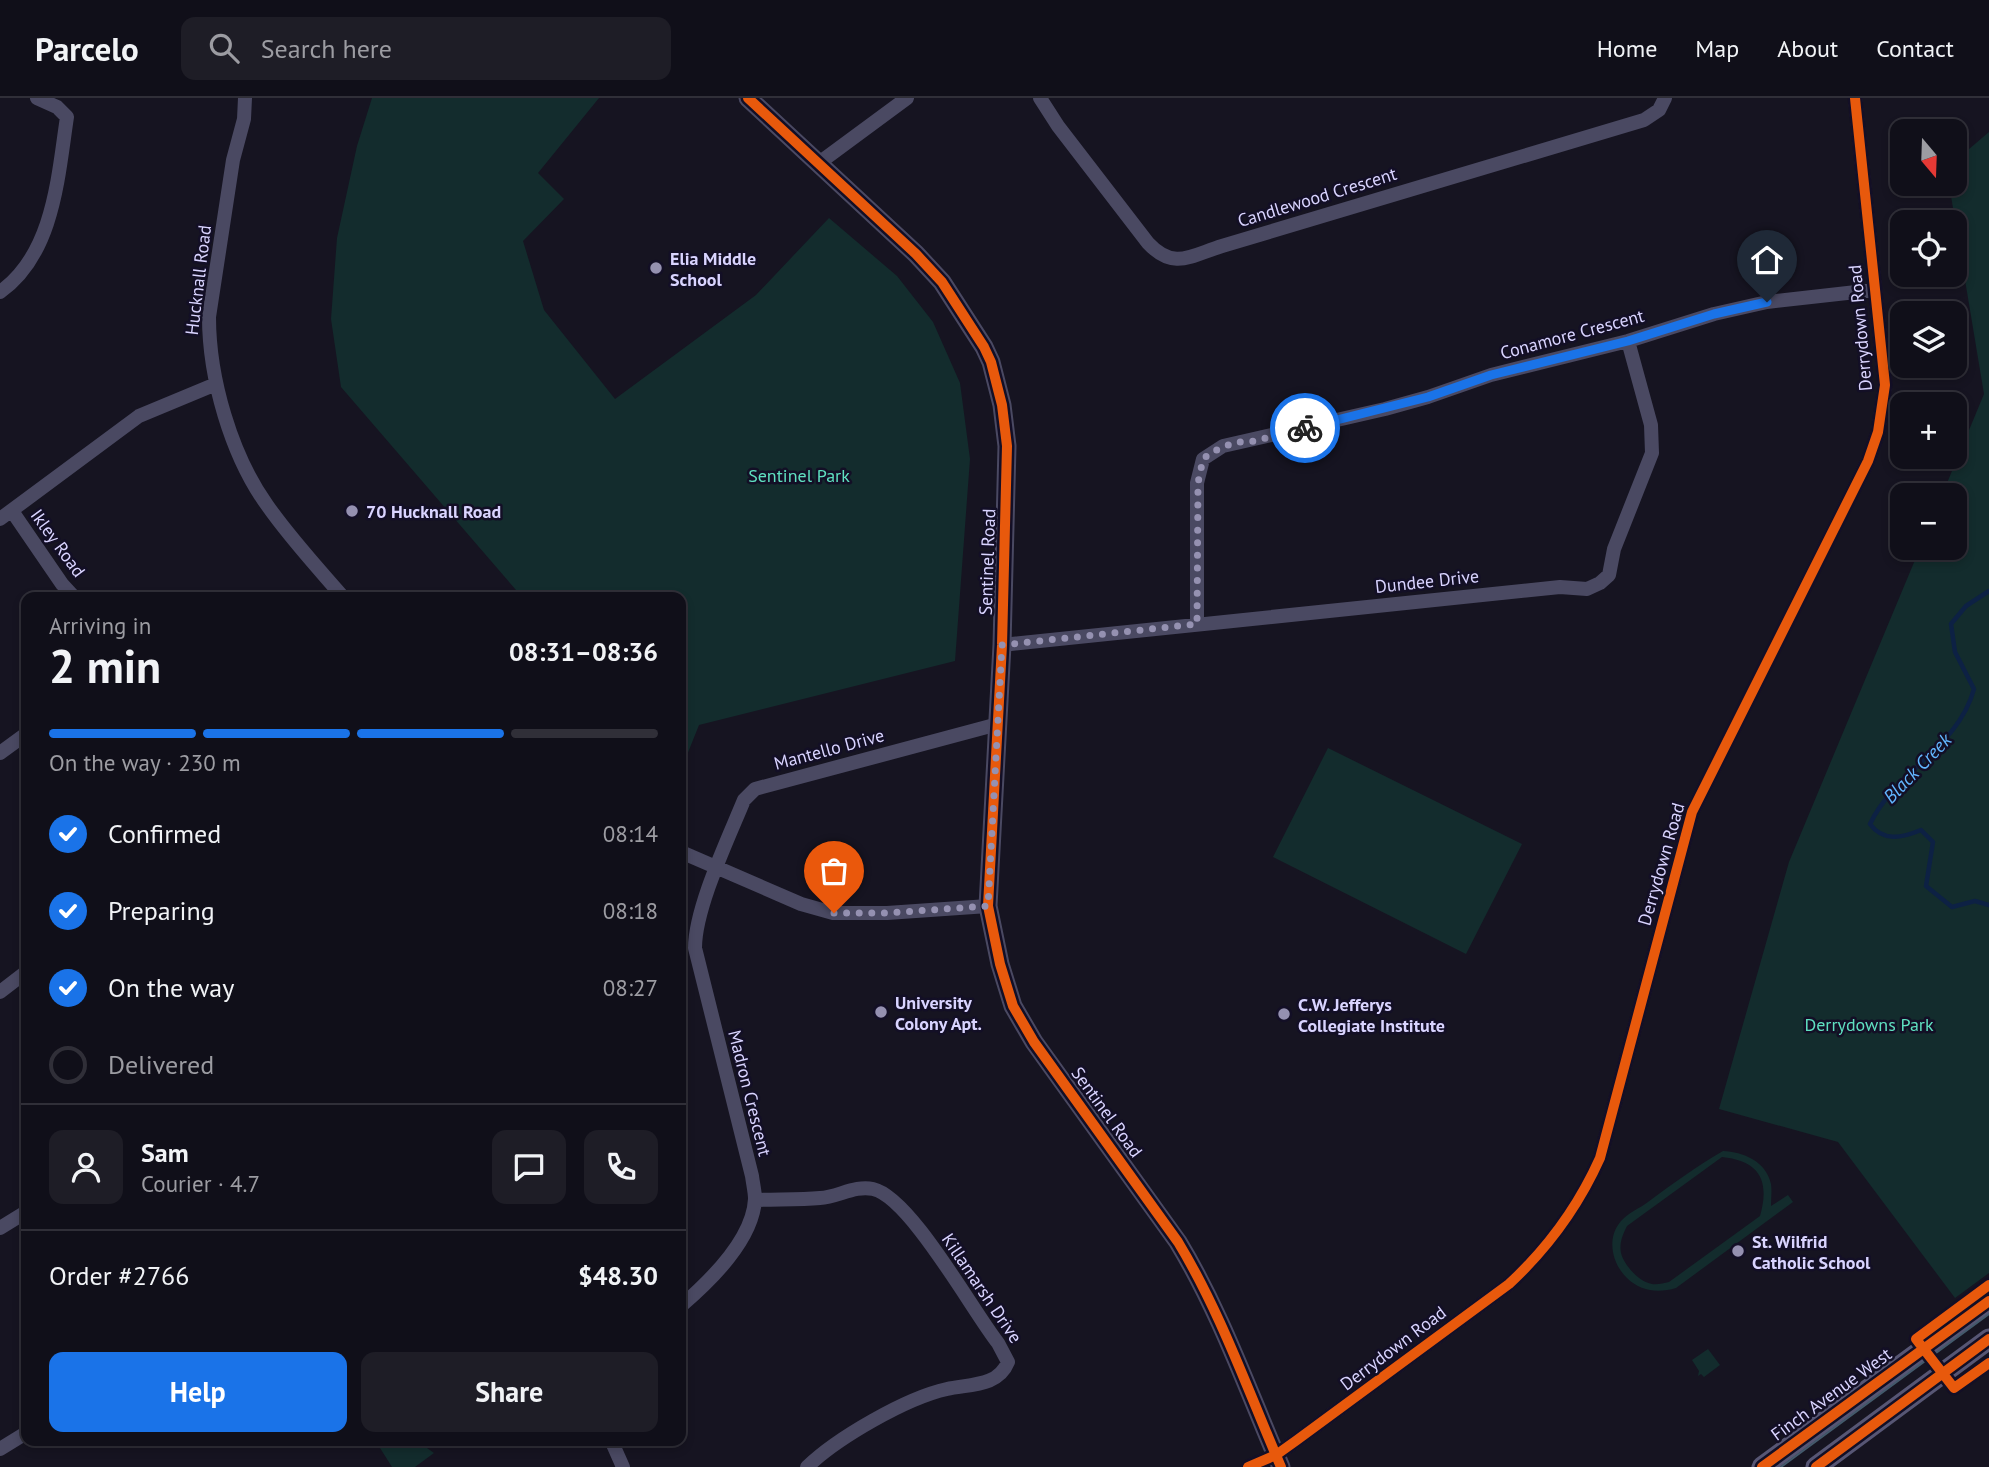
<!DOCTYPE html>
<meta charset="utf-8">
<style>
body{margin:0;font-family:"PT Sans",sans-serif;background:#1e1d26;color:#f1f3f6;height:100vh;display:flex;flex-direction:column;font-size:26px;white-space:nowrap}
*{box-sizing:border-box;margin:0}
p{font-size:23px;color:#9c9ca2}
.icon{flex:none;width:38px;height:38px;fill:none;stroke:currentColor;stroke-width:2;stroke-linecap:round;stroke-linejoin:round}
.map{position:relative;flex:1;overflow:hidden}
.side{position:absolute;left:21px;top:494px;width:665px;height:854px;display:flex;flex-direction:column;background:#100f19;border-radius:14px;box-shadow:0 4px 10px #0003,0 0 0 2px #302f38}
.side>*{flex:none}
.needle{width:46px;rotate:161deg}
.fabs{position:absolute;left:1890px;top:21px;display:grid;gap:14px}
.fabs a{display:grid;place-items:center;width:77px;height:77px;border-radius:14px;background:#100f19;box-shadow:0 4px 10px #0003,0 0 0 2px #302f38;font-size:35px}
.pin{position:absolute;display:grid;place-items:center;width:60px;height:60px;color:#fff;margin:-72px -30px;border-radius:50% 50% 50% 0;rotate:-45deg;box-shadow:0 0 7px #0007}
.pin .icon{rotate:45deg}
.courier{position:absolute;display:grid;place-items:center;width:70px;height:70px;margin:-35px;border:5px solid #1a73e8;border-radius:50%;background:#fff;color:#222;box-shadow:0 2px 9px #0007}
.summary em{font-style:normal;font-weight:700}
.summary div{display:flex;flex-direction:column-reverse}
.summary{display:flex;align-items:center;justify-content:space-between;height:119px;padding:0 28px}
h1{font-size:46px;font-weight:700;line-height:52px}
.bar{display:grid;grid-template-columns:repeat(4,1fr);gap:10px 7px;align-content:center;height:84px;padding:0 28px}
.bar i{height:9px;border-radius:5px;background:#302f38}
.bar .selected{background:#1a73e8}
.bar p{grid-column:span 4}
.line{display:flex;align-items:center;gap:18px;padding:0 28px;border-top:2px solid #302f38}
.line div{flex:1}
.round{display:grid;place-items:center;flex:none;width:74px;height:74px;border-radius:14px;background:#1e1d26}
ol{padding:0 28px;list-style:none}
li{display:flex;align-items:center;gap:21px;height:77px}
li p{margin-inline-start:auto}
li .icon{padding:7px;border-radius:50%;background:#1a73e8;color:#fff;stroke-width:4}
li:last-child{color:#9c9ca2}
li i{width:38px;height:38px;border:4px solid #302f38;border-radius:50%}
.button{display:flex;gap:14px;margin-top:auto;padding:14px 28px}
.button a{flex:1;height:80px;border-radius:14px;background:#1a73e8;color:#fff;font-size:28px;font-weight:700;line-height:80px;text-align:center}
.button a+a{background:#1e1d26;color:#f1f3f6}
header{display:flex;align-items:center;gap:42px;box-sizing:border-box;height:98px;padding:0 35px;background:#100f19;border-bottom:2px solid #302f38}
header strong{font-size:33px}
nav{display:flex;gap:38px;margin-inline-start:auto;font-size:24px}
.search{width:490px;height:63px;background:#1e1d26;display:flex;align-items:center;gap:18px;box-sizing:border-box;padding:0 24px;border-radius:14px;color:#9c9ca2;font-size:26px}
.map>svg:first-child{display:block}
.green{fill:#132c2d;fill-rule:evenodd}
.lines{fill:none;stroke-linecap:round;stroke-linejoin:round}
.stream{stroke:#0d2144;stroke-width:4.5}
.minor{stroke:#4a4962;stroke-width:14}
.tertiary{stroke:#4a4962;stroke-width:19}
.secondary{stroke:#575674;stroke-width:21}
.tram{stroke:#43596b;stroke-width:2}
.cycleway-casing{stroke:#130f26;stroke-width:15}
.cycleway{stroke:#e8590c;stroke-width:10}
.done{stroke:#9591b1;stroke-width:7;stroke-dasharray:0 12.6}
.route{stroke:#1a73e8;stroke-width:9}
.poi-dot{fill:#9591b1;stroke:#130f26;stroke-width:2.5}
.labels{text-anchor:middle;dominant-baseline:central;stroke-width:5;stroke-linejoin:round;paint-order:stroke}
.street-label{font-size:18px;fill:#d9d4ff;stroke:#130f26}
.poi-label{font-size:18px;font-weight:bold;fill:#d9d4ff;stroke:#130f26;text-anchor:start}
.park-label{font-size:18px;fill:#5fe0c0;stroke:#130f26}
.water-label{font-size:19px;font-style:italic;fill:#62b6ff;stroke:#130f26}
</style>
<header>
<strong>Parcelo</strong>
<div class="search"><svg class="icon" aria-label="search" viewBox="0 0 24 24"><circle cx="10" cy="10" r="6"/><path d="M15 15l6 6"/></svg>Search here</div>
<nav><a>Home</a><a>Map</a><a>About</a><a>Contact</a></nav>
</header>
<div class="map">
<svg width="1989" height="1369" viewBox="0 0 1989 1369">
<rect width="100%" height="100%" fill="#161421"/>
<path class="green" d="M372 0H599L538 75 564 101 523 143 544 212 615 301 756 197 829 120 897 178 933 224 960 285 970 361 955 563 699 627 681 672V499H522L341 289 331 221 337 140 357 48Z
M1989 34V1175L1955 1200 1838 1044 1719 1011 1789 764 1920 450H1955V397H1942L1984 296 1949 86H1955V63Z
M1328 650 1522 746 1466 856 1273 759Z
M1723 1053C1743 1054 1766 1063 1771 1086 1772 1093 1771 1101 1771 1108L1788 1097 1793 1104 1676 1190C1659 1195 1641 1194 1627 1180 1612 1166 1606 1140 1621 1123 1628 1115 1640 1110 1648 1104 1672 1086 1697 1068 1723 1053ZM1722 1059C1760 1063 1770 1083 1760 1118L1669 1184C1664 1185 1657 1187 1652 1186 1639 1184 1624 1167 1621 1155 1619 1145 1623 1136 1627 1128Z
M1708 1251 1720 1267 1704 1279 1701 1276 1698 1278 1699 1273 1692 1262Z
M375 1342H423L427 1350 434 1355 415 1369H392Z"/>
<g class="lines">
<path class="stream" d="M1989 493 1966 508 1951 526 1955 554 1974 591C1958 650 1895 673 1870 726 1883 744 1902 740 1921 732L1933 744 1926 788 1952 809 1975 803 1989 807"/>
<path class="minor" d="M245 0 244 21 233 62 209 219C209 280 231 357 267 407 290 440 317 469 343 499
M1040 0 1058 28 1148 145C1174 173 1192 157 1222 148L1644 22 1659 12 1665 0
M819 65 907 0
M0 194C54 156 58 78 67 19L57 9 37 0
M12 413 62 486 74 499
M0 421 139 318 216 286
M1197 526V385L1203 361 1223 348 1385 311 1428 299 1491 277 1628 243 1714 216 1767 204 1874 192
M1002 547 1560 489 1587 491 1600 485 1609 477 1614 451 1652 355 1651 327 1628 243
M0 655 26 636
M681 754 801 806 833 815H887L988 808
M0 894 26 874
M755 1102C776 1101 799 1102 820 1100 838 1099 855 1087 873 1091 910 1099 972 1212 998 1245L1008 1264C998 1289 969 1286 947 1291 906 1300 837 1340 807 1369
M0 1130 26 1114
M681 1208C710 1183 753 1142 755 1101 755 1094 753 1086 752 1078L695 850C695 810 728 741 744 702L755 691 998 626
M611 1342 623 1369
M0 1351 26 1335
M1248 1369 1276 1357 1297 1342 1509 1186C1549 1149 1578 1109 1600 1060L1692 714 1868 363 1878 334 1885 287 1855 0"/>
<path class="tertiary" d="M748 0 916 156 942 184 984 249 991 264 1002 307 1007 348 1002 547 988 808 1000 866 1013 908 1034 944 1178 1144C1221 1215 1248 1293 1281 1369"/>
<path class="secondary" d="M1762 1369 1989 1203
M1816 1369 1989 1241"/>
<path class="tram" d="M1781 1369 1989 1216"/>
<defs>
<path id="cycleway" d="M748 0 916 156 942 184 984 249 991 264 1002 307 1007 348 1002 547 988 808 1000 866 1013 908 1034 944 1178 1144C1221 1215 1248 1293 1281 1369
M1989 1187 1916 1241 1954 1290 1989 1265
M1248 1369 1276 1357 1297 1342 1509 1186C1549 1149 1578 1109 1600 1060L1692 714 1868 363 1878 334 1885 287 1855 0
M1762 1369 1989 1203
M1816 1369 1989 1241"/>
</defs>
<use href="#cycleway" class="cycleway-casing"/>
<use href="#cycleway" class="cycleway"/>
</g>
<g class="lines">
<path class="done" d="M834 815H887L988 808 1002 547 1197 526 1198 385 1203 361 1212 354 1235 344H1250L1305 330"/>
<path class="route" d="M1305 330 1428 299 1491 277 1628 243 1714 216 1767 204"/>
</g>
<g class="poi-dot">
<circle cx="656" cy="170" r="7"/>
<circle cx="352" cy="413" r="7"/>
<circle cx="881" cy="914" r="7"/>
<circle cx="1284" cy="916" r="7"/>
<circle cx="1738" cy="1153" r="7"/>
</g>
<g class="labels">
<g class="street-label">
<text transform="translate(1317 99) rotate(-17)">Candlewood Crescent</text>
<text transform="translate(198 182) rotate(-83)">Hucknall Road</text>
<text transform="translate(1860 230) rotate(-95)">Derrydown Road</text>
<text transform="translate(1572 236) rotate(-15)">Conamore Crescent</text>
<text transform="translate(58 445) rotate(54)">Ikley Road</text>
<text transform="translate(987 464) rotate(-88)">Sentinel Road</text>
<text transform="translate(1427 483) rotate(-6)">Dundee Drive</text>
<text transform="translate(829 651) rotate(-15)">Mantello Drive</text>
<text transform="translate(1661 766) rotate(-74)">Derrydown Road</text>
<text transform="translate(750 995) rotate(76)">Madron Crescent</text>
<text transform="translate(1107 1014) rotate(54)">Sentinel Road</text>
<text transform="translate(982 1190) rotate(56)">Killamarsh Drive</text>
<text transform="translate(1393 1250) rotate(-37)">Derrydown Road</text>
<text transform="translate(1831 1296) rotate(-36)">Finch Avenue West</text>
</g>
<g class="poi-label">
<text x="670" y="160">Elia Middle<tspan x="670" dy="21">School</tspan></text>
<text x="366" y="413">70 Hucknall Road</text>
<text x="895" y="904">University<tspan x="895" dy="21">Colony Apt.</tspan></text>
<text x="1298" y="906">C.W. Jefferys<tspan x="1298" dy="21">Collegiate Institute</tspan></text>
<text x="1752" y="1143">St. Wilfrid<tspan x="1752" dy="21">Catholic School</tspan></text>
</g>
<g class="park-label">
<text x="799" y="377">Sentinel Park</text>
<text x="1869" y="926">Derrydowns Park</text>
</g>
<g class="water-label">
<text transform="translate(1917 670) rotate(-46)">Black Creek</text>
</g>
</g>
</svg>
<div class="fabs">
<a><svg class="needle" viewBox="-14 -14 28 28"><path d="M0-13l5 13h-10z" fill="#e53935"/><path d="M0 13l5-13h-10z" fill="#9c9ca2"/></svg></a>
<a><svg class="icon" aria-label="locate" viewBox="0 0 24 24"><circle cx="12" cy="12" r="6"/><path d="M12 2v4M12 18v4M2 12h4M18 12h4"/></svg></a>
<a><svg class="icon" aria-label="layers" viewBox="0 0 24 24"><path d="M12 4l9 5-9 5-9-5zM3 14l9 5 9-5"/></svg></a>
<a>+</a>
<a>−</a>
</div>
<div class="pin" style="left:834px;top:815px;background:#ea580c"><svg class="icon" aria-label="bag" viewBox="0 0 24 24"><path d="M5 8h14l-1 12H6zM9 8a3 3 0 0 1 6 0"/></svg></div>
<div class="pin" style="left:1767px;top:204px;background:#1f2937"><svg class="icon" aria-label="home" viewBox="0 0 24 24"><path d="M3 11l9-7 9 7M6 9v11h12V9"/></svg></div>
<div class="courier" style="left:1305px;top:330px"><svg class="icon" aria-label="bike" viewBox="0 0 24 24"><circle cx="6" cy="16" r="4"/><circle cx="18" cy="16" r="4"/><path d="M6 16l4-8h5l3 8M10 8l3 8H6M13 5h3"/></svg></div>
<section class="side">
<div class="summary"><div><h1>2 min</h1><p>Arriving in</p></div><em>08:31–08:36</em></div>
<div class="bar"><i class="selected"></i><i class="selected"></i><i class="selected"></i><i></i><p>On the way · 230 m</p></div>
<ol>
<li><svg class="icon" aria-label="check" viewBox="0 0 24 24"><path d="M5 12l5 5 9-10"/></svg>Confirmed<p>08:14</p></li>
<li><svg class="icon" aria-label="check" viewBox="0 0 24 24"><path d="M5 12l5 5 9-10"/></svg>Preparing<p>08:18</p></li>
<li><svg class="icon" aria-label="check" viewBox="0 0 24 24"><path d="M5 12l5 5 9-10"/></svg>On the way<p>08:27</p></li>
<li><i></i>Delivered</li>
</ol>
<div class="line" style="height:126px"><a class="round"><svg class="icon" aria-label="person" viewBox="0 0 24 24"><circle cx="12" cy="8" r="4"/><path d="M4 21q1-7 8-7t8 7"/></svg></a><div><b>Sam</b><p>Courier · 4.7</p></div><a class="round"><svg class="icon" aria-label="chat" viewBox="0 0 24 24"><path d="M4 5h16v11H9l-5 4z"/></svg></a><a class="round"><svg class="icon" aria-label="phone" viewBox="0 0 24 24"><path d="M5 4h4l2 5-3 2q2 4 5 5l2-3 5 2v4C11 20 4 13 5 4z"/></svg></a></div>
<div class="line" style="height:91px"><div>Order #2766</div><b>$48.30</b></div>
<div class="button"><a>Help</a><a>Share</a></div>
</section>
</div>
